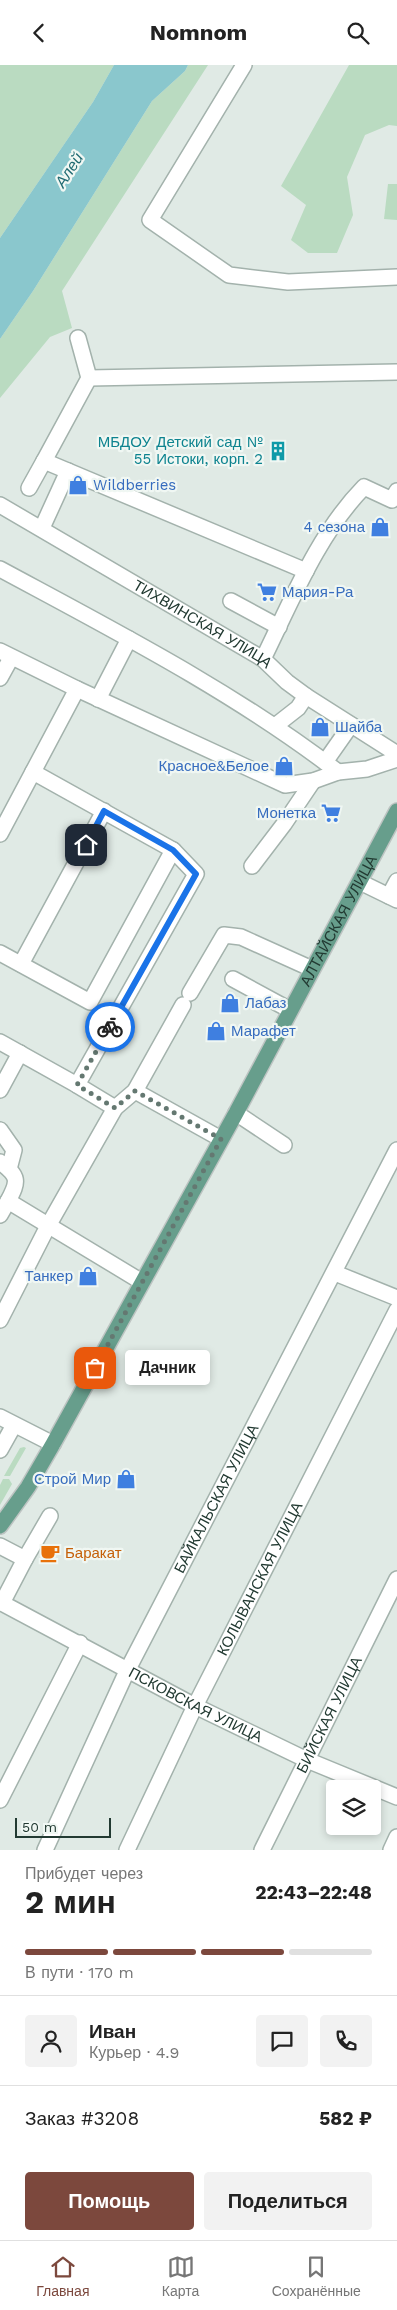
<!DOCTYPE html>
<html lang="ru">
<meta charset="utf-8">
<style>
body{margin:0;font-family:"Work Sans",sans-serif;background:#f2f2f2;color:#222;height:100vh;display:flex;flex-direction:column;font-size:19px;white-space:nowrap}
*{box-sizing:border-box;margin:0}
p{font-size:16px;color:#767676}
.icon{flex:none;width:28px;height:28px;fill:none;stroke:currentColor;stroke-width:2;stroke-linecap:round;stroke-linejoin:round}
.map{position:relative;height:1785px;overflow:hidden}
.details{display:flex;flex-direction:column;background:#fff;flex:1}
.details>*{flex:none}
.buttons{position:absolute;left:326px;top:1715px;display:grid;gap:10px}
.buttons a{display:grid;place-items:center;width:55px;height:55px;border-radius:5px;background:#fff;box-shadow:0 2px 8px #0003;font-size:25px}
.scale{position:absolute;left:15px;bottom:12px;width:96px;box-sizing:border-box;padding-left:5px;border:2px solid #223a32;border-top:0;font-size:14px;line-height:18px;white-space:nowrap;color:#223a32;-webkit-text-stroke:4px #f0f7f3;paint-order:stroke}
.pin{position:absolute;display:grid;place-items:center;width:42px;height:42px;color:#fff;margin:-21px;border-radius:10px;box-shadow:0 2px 8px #0006}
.courier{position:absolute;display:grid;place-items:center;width:50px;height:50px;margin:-25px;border:4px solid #1a73e8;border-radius:50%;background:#fff;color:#222;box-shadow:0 1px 6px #0007}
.bubble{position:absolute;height:35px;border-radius:5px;background:#fff;box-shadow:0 2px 8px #0003;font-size:16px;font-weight:700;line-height:35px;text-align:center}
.headline em{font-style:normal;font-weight:700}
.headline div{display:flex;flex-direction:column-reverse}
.headline{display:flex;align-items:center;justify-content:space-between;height:85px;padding:0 25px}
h1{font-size:32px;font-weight:700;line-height:38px}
.bar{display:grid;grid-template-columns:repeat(4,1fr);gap:8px 5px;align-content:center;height:60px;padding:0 25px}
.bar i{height:6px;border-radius:4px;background:#e0e0e0}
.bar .current{background:#7c483d}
.bar p{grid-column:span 4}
.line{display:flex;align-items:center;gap:12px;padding:0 25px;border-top:1px solid #e0e0e0}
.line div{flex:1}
.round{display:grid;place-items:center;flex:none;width:52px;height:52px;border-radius:5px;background:#f2f2f2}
.cta{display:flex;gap:10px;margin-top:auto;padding:10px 25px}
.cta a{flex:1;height:58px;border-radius:5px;background:#7c483d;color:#fff;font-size:20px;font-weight:700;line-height:58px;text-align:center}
.cta a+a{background:#f2f2f2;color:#222}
header{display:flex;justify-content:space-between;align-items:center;height:65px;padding:0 25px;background:#fff;font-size:22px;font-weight:700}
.tab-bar{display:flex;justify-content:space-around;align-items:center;height:70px;border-top:1px solid #e0e0e0;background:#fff;font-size:14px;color:#767676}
.tab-bar a{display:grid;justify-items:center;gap:2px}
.tab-bar .current{color:#7c483d}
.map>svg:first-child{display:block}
.green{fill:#badbc1}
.water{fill:#8ac7cd}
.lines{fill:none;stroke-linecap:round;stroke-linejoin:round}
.minor-casing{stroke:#a3b2ac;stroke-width:18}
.major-casing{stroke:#bdc4c2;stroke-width:18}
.minor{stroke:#fff;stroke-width:15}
.major{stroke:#679e8c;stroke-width:15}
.done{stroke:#647871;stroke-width:5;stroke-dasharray:0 9}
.route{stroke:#1a73e8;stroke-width:6}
.labels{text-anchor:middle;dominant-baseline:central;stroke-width:4.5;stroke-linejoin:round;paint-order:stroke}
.culture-label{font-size:15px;fill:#0d838f;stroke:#f0f7f3;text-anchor:end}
.shop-label{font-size:15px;fill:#366cbe;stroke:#f0f7f3;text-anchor:start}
.street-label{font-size:15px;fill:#223a32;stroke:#f0f7f3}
.food-label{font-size:15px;fill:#c56008;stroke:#f0f7f3;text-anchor:start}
.water-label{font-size:16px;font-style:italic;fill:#1f6a72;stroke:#f0f7f3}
</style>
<header><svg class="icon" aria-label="back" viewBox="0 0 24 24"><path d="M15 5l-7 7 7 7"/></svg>Nomnom<svg class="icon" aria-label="search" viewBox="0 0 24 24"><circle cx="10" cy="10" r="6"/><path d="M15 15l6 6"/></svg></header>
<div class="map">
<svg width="397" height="1785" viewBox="0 0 397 1785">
<rect width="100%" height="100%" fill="#e0eae5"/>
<path class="green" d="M0 0H114L93 37 0 173Z
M188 0H208L62 226 72 263 50 272 0 333V274L33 226 152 36 185 6Z
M349 0H397V61L389 60 365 70 347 112 353 150 337 188H308L291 175 306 140 281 121Z
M388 119H397V155L384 154Z
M24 1382 26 1383 10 1411H4L20 1383Z
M3 1414H9L12 1419 0 1440V1420Z"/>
<path class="water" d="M114 0H188L185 6 152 36 33 226 0 274V173L93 37Z"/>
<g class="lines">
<defs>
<g id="minor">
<path d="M244 0 150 155 229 210 288 217 397 212"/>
<path d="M78 273 89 313 44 396 306 506"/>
<path d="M89 313 397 307"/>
<path d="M29 423 44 396"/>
<path id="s1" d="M0 440 263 594 287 617 306 631 397 689"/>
<path d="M42 463 68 406"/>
<path d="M0 504C115 566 234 627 338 707"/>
<path d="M231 536 279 562"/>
<path d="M0 586 77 624 285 720 313 716 338 707 367 704 397 694"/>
<path d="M263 594C292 535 318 469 364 422L392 435 397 426"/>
<path d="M0 613 11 593"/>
<path d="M98 634 129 574"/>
<path d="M275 661 298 643 306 631"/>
<path d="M325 697 351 660"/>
<path d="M33 707 173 785"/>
<path d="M0 769 77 624"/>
<path d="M252 801 284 759 313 716"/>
<path d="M360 817 397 835"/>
<path d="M389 831 397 816"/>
<path d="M0 888 90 937 173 785 196 809 77 1020 115 1043"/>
<path d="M21 899 104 746"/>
<path d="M233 914 290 945"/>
<path d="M190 928 224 870 241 872 312 904"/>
<path d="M0 977 77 1020"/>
<path d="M0 1025 20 988"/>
<path d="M135 1026 221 1074"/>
<path d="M236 1048 284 1080"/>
<path d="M0 1065 14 1085 9 1104"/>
<path d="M0 1097C19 1111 19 1116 8 1136L142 1217"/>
<path d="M0 1150 8 1136"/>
<path d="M335 1208 397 1233"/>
<path d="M0 1255 48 1161 115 1043 135 1026 183 940"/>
<path d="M0 1352 53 1379"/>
<path d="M0 1385 14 1360"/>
<path d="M0 1481 25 1494 50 1451"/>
<path id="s2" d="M0 1537 195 1641 307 1695 397 1732"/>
<path d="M2 1538 25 1494"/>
<path d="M0 1735 80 1578"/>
<path id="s3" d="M45 1785 127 1606 397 1085"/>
<path id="s4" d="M127 1785 195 1641 397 1245"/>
<path id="s5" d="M262 1785 397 1514"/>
<path d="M391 1785 397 1772"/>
</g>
<g id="major">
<path id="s6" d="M0 1461 28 1422 53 1379 236 1048 397 746"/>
</g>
</defs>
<use href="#minor" class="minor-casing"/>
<use href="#major" class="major-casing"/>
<use href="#minor" class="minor"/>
<use href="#major" class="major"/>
</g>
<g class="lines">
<path class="done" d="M95 1303 221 1074 135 1026 115 1043 77 1020 110 962"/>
<path class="route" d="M86 780 104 746 173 785 196 809 110 962"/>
</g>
<defs>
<symbol id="building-bare" viewBox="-9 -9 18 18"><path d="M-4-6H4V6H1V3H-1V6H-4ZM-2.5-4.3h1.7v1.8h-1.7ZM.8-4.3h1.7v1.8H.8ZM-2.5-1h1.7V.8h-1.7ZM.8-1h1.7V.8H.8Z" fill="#0f9aa8" stroke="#f0f7f3" stroke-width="2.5" paint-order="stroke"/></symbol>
<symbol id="shop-bare" viewBox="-9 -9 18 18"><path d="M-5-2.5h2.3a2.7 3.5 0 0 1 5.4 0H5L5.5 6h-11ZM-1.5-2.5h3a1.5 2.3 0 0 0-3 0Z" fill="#3f7fe0" stroke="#f0f7f3" stroke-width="2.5" paint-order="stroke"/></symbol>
<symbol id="supermarket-bare" viewBox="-9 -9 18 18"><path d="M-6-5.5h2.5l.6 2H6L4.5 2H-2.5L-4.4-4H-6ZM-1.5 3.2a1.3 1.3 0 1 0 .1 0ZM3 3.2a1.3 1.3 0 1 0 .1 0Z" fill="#3f7fe0" stroke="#f0f7f3" stroke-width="2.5" paint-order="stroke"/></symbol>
<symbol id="cafe-bare" viewBox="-9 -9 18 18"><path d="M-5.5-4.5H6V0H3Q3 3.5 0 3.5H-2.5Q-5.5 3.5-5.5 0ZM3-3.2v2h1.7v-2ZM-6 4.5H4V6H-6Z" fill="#e8710a" stroke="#f0f7f3" stroke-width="2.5" paint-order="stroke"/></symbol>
</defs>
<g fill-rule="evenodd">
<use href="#building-bare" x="264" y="372" width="28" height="28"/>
<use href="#shop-bare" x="64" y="406" width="28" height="28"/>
<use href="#shop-bare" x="366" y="448" width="28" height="28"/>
<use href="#supermarket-bare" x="253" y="513" width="28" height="28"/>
<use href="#shop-bare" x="306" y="648" width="28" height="28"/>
<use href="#shop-bare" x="270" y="687" width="28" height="28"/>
<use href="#supermarket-bare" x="317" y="734" width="28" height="28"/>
<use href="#shop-bare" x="216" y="924" width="28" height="28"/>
<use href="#shop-bare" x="202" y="952" width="28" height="28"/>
<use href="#shop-bare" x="74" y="1197" width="28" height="28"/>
<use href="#shop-bare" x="112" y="1400" width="28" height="28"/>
<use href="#cafe-bare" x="36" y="1474" width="28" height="28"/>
</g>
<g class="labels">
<g class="culture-label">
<text x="263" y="377">МБДОУ Детский сад №<tspan x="263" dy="17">55 Истоки, корп. 2</tspan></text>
</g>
<g class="shop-label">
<text x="93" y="420">Wildberries</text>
<text x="365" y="462" text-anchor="end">4 сезона</text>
<text x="282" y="527">Мария-Ра</text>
<text x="335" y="662">Шайба</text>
<text x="269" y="701" text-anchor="end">Красное&amp;Белое</text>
<text x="316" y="748" text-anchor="end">Монетка</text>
<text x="245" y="938">Лабаз</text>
<text x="231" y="966">Марафет</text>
<text x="73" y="1211" text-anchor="end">Танкер</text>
<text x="111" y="1414" text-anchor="end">Строй Мир</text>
</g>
<g class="street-label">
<text stroke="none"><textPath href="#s1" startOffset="235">ТИХВИНСКАЯ УЛИЦА</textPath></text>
<text stroke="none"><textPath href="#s6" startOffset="694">АЛТАЙСКАЯ УЛИЦА</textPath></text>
<text stroke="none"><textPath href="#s3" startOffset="391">БАЙКАЛЬСКАЯ УЛИЦА</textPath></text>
<text stroke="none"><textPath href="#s4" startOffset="302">КОЛЫВАНСКАЯ УЛИЦА</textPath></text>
<text stroke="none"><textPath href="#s2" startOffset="221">ПСКОВСКАЯ УЛИЦА</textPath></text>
<text stroke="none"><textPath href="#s5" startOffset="151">БИЙСКАЯ УЛИЦА</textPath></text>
</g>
<g class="food-label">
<text x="65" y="1488">Баракат</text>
</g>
<g class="water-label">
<text transform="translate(69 105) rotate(-57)">Алей</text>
</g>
</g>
</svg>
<div class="buttons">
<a><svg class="icon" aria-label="layers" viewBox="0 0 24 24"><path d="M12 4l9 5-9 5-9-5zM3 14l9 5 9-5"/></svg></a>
</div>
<div class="scale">50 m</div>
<div class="pin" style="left:95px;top:1303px;background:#ea580c"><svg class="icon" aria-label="bag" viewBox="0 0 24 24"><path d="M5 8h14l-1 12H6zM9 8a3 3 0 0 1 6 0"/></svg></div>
<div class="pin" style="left:86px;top:780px;background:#1f2937"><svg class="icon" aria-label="home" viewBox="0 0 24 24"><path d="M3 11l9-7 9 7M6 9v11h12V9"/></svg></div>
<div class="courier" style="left:110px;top:962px"><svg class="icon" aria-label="bike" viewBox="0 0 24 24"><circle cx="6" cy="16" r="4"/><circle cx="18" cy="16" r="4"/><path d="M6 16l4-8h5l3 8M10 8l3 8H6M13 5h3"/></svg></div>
<div class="bubble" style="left:125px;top:1285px;width:85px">Дачник</div>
</div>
<section class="details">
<div class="headline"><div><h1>2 мин</h1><p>Прибудет через</p></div><em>22:43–22:48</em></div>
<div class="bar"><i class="current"></i><i class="current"></i><i class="current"></i><i></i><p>В пути · 170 m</p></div>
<div class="line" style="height:90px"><a class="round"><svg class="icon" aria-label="person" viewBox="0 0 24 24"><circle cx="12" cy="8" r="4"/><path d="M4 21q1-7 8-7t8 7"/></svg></a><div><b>Иван</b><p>Курьер · 4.9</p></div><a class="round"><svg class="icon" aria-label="chat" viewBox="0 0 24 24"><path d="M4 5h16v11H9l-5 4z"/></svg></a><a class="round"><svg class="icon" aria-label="phone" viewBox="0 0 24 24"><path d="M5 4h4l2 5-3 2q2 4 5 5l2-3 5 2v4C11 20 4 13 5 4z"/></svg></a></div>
<div class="line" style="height:65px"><div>Заказ #3208</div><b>582 ₽</b></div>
<div class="cta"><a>Помощь</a><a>Поделиться</a></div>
</section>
<nav class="tab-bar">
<a class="current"><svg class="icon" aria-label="home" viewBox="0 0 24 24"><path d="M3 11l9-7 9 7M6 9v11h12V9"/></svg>Главная</a>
<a><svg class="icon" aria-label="map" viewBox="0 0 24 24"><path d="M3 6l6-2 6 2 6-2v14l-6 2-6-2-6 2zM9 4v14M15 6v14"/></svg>Карта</a>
<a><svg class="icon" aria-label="saved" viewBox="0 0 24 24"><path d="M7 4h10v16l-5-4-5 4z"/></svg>Сохранённые</a>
</nav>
